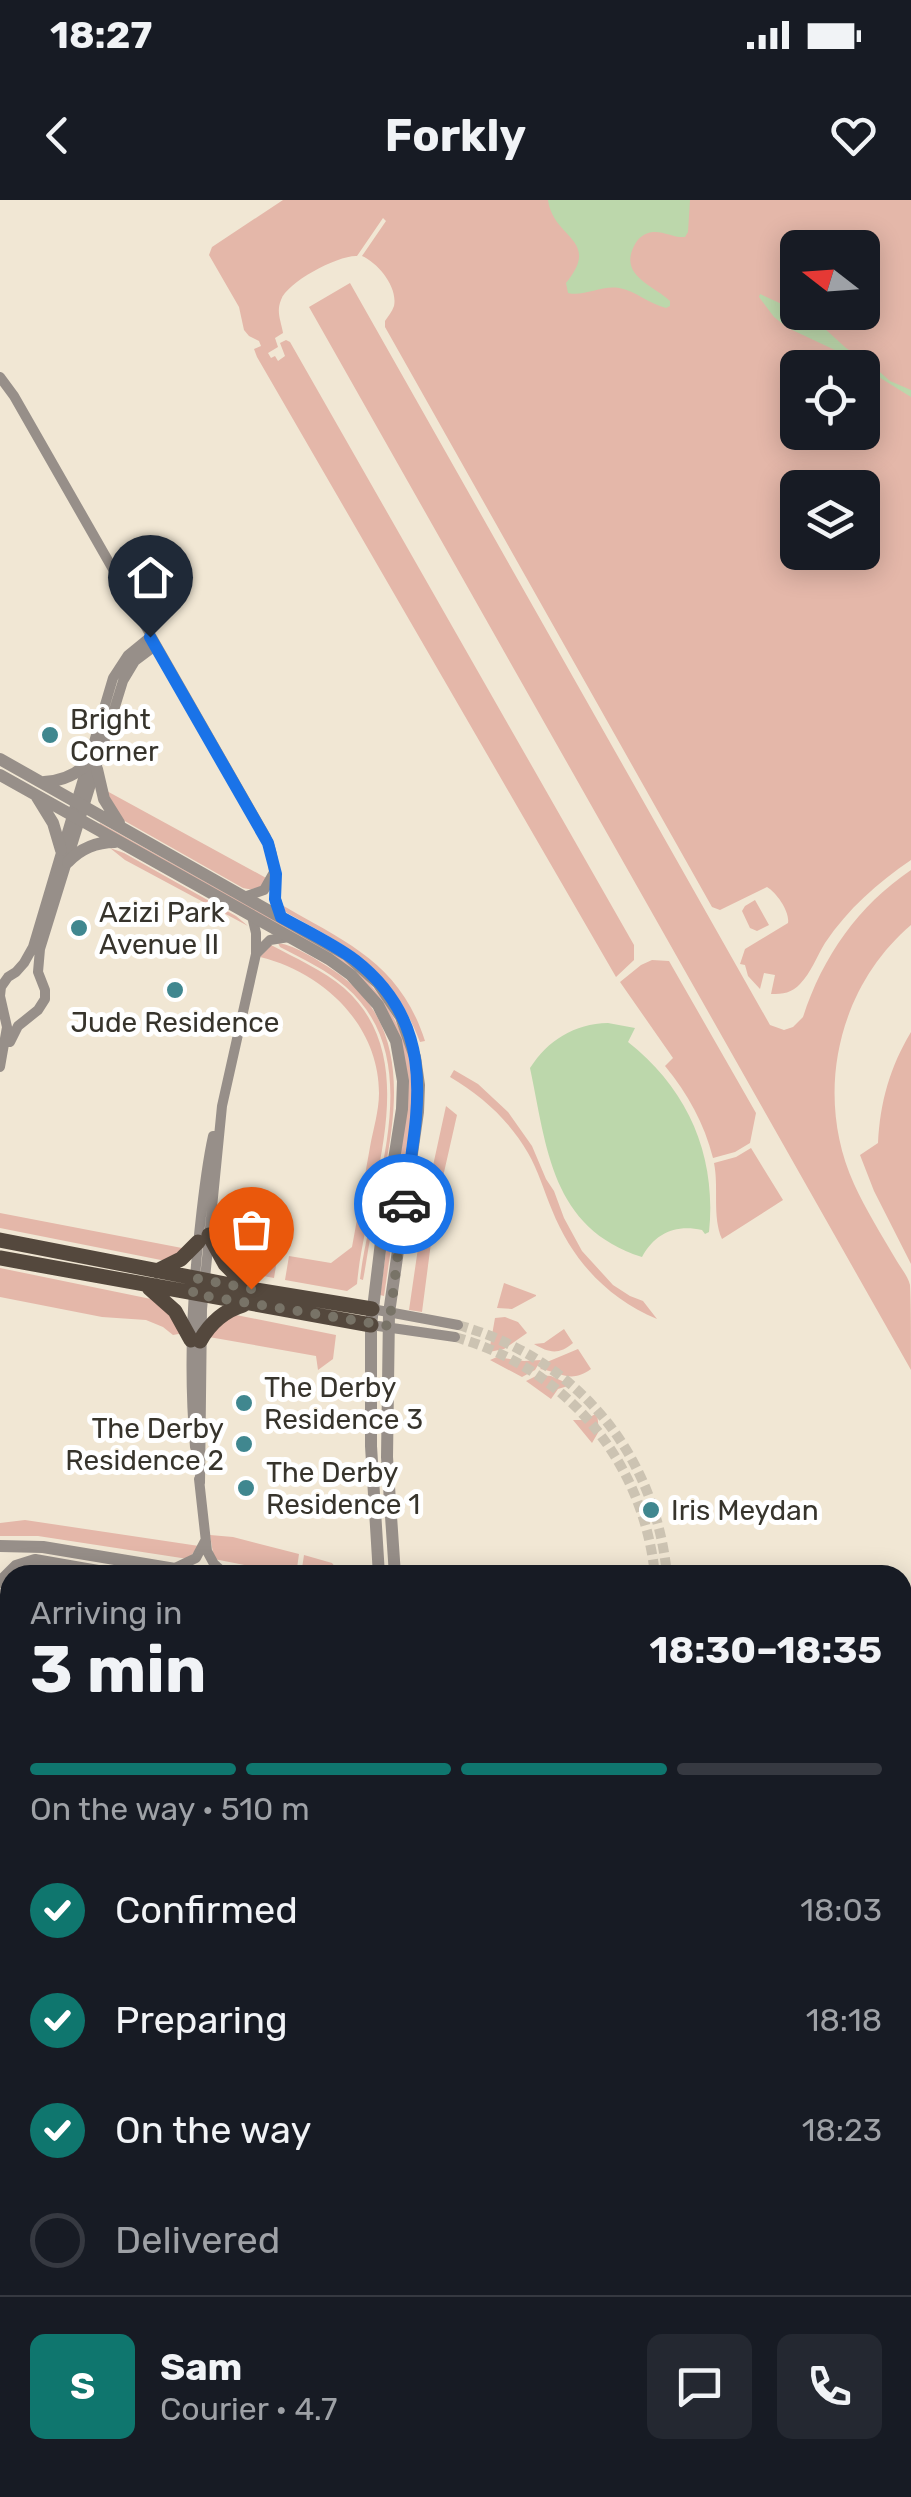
<!DOCTYPE html>
<meta charset="utf-8">
<style>
body{margin:0;font-family:Rubik,sans-serif;background:#242831;color:#f1f3f6;height:100vh;display:flex;flex-direction:column;font-size:38px;white-space:nowrap}
*{box-sizing:border-box;margin:0}
p{font-size:32px;color:#9ea1a6}
.icon{flex:none;width:55px;height:55px;fill:none;stroke:currentColor;stroke-width:2;stroke-linecap:round;stroke-linejoin:round}
.map{position:relative;flex:1;overflow:hidden}
.drawer{position:absolute;left:0px;top:1365px;width:912px;height:932px;display:flex;flex-direction:column;background:#171b24;border-radius:30px 30px 0 0;box-shadow:0 5px 25px #0003}
.drawer>*{flex:none}
.needle{width:65px;rotate:287deg}
.buttons{position:absolute;left:780px;top:30px;display:grid;gap:20px}
.buttons a{display:grid;place-items:center;width:100px;height:100px;border-radius:15px;background:#171b24;box-shadow:0 5px 25px #0003;font-size:50px}
.pin{position:absolute;display:grid;place-items:center;width:85px;height:85px;color:#fff;margin:-102px -42px;border-radius:50% 50% 50% 0;rotate:-45deg;box-shadow:0 0 10px #0007}
.pin .icon{rotate:45deg}
.courier{position:absolute;display:grid;place-items:center;width:100px;height:100px;margin:-50px;border:8px solid #1a73e8;border-radius:50%;background:#fff;color:#222;box-shadow:0 2px 12px #0007}
.overview em{font-style:normal;font-weight:700}
.overview div{display:flex;flex-direction:column-reverse}
.overview{display:flex;align-items:center;justify-content:space-between;height:170px;padding:0 30px}
h1{font-size:65px;font-weight:700;line-height:75px}
.bar{display:grid;grid-template-columns:repeat(4,1fr);gap:15px 10px;align-content:center;height:120px;padding:0 30px}
.bar i{height:12px;border-radius:8px;background:#363941}
.bar .active{background:#0f766e}
.bar p{grid-column:span 4}
.line{display:flex;align-items:center;gap:25px;padding:0 30px;border-top:2px solid #363941}
.line div{flex:1}
.round{display:grid;place-items:center;flex:none;width:105px;height:105px;border-radius:15px;background:#242831}
ol{padding:0 30px;list-style:none}
li{display:flex;align-items:center;gap:30px;height:110px}
li p{margin-inline-start:auto}
li .icon{padding:10px;border-radius:50%;background:#0f766e;color:#fff;stroke-width:4}
li:last-child{color:#9ea1a6}
li i{width:55px;height:55px;border:5px solid #363941;border-radius:50%}
.status{display:flex;justify-content:space-between;align-items:center;height:70px;padding:0 50px;background:#171b24;direction:ltr}
.status svg{height:28px;fill:currentColor}
header{display:flex;justify-content:space-between;align-items:center;height:130px;padding:0 30px;background:#171b24;font-size:45px;font-weight:700}
.map>svg:first-child{display:block}
.green{fill:#e4b7a9;fill-rule:evenodd}
.water{fill:#bcd7ab}
.lines{fill:none;stroke-linecap:round;stroke-linejoin:round}
.minor-tunnel{stroke:#ccc3b2;stroke-width:10;stroke-dasharray:10 5;stroke-linecap:butt}
.minor{stroke:#978f89;stroke-width:10}
.tertiary{stroke:#978f89;stroke-width:12}
.secondary{stroke:#70655c;stroke-width:14}
.primary{stroke:#54483d;stroke-width:15}
.done{stroke:#787367;stroke-width:10;stroke-dasharray:0 18}
.route{stroke:#1a73e8;stroke-width:12}
.poi-dot{fill:#40878f;stroke:#fff;stroke-width:4}
.labels{text-anchor:middle;dominant-baseline:central;stroke-width:10;stroke-linejoin:round;paint-order:stroke}
.poi-label{font-size:28px;fill:#37342c;stroke:#fff;text-anchor:start}
</style>
<div class="status"><b>18:27</b><svg viewBox="0 0 49 12"><path d="M0 12V9h3v3zM5 12V6h3v6zM10 12V3h3v9zM15 12V0h3v12zM26 1h20v11H26zM47 4h2v5h-2z"/></svg></div>
<header><svg class="icon" aria-label="back" viewBox="0 0 24 24"><path d="M15 5l-7 7 7 7"/></svg>Forkly<svg class="icon" aria-label="heart" viewBox="0 0 24 24"><path d="M12 20l-8-8c-3-5 5-10 8-4 3-6 11-1 8 4z"/></svg></header>
<div class="map">
<svg width="911" height="2297" viewBox="0 0 911 2297">
<rect width="100%" height="100%" fill="#f1e7d4"/>
<path class="green" d="M283 0H911V660C877 683 848 709 825 743 817 756 811 773 800 784 792 793 783 794 771 794L775 775 764 773 760 789 748 776 745 765 740 764 745 749 788 723C790 712 777 693 767 687L720 710 712 707 385 127V121C388 116 392 112 394 106 398 87 378 63 362 56L386 21 383 18 357 56C338 55 287 82 281 100 276 112 281 121 283 133L275 138 278 147 268 153 271 158 275 156 278 161 285 156 280 143 286 140 290 142 634 745V760L616 777 257 157 254 149 261 146 259 141 249 136 244 130 239 107 209 55 212 47ZM798 48H862V112H798ZM798 168H862V232H798ZM798 288H862V352H798Z
M350 83 770 825 784 830 793 827 803 817C823 756 858 706 911 670V725C837 788 814 896 854 984 866 1010 881 1034 895 1058 900 1067 908 1076 910 1085 911 1100 911 1151 911 1170L309 107Z
M105 590 268 679C262 688 253 691 243 688L123 620Z
M100 623 335 754C383 786 414 838 413 897 412 922 406 948 402 973 396 1014 390 1055 384 1096L380 1095 408 891 376 795 99 625Z
M110 648 124 653 236 716 248 726 125 660Z
M755 700 769 725 757 731 750 728 742 711 745 706Z
M282 705C347 743 400 763 425 841L420 842C391 768 353 749 287 713L280 706Z
M278 743C297 746 317 760 333 770 427 831 389 946 371 1034 368 1049 366 1065 363 1080L360 1079C371 987 430 861 346 787 327 770 303 759 280 747Z
M271 745C295 758 323 770 344 788 428 862 365 991 357 1084L347 1091 285 1080 289 1056 331 1063 352 1047C358 1014 364 981 370 947 373 930 379 911 379 893 379 825 323 772 260 757Z
M652 760 669 761 756 913 750 943 735 952 713 958C704 923 688 894 665 866L673 858 620 782 641 765Z
M911 832V1064L874 991 860 955 878 943C880 902 890 867 911 832Z
M454 870 478 884 508 912 532 946 546 979 554 991 564 1018 582 1051 613 1085 630 1096 643 1101 657 1119C607 1098 572 1060 552 1010 544 991 538 970 528 953 509 920 482 896 450 877Z
M446 906 457 915 435 1012 422 1112 409 1110 424 1007Z
M751 948 783 1000 722 1039C712 1016 719 988 714 963L736 957Z
M0 1013 182 1048V1054L166 1061 0 1028Z
M219 1044 278 1054 274 1078 237 1071Z
M0 1068 151 1099 157 1101 184 1133 173 1135 163 1127 146 1120 102 1117 0 1097Z
M504 1083 536 1095V1096L512 1109 497 1108Z
M231 1114 336 1135 333 1159 318 1170 316 1156 209 1137Z
M505 1117 518 1122 527 1133 504 1149 489 1152 495 1118Z
M564 1129 573 1143C559 1155 549 1153 534 1144L544 1143Z
M578 1149 591 1169C570 1184 561 1172 540 1169L547 1162Z
M497 1157 524 1161 541 1160 535 1170 522 1177 490 1160Z
M538 1175 551 1176 571 1185 558 1189 551 1199 526 1181Z
M597 1213 599 1231 592 1243 573 1220H585Z
M25 1320 199 1346 188 1359 38 1336H0V1323Z
M210 1335 233 1337 299 1354 296 1375 214 1359Z
M304 1355 332 1363 342 1375H301Z
M902 1575H911V1663L903 1655V1585L911 1581 903 1578Z"/>
<path class="water" d="M548 0H690L688 32 685 37C674 38 664 31 653 32 644 33 638 38 634 46 619 76 653 85 670 101V106L666 108C649 104 636 91 619 88 601 85 584 97 568 93L566 83C602 39 553 39 548 0Z
M760 94 797 111 824 128 846 148 873 166 890 181 911 190V197L837 151 788 128 774 117 759 97Z
M608 823 635 828 628 842C688 889 717 956 709 1032L705 1034 702 1030C676 1024 655 1033 642 1057 551 1028 547 948 530 868 548 840 574 824 608 823Z"/>
<g class="lines">
<path class="minor-tunnel" d="M458 1125C576 1158 655 1252 667 1375
M455 1137C566 1168 643 1260 655 1375
M902 1916 911 1921
M902 1931 911 1936"/>
<path class="minor" d="M0 177 14 196 266 637C280 667 269 689 281 717
M244 697 264 690 273 674
M257 753 270 740 289 737
M10 842 18 826 38 810 45 799V790L38 772 40 749 123 481 135 461 155 446
M0 867 7 827 0 796 1 787 8 777 16 772 24 763 33 747 113 478 128 455 150 437
M372 1109 458 1125
M371 1125 455 1137
M195 1247C189 1179 191 1112 198 1044 202 1008 205 972 213 936
M199 1279 207 1351 214 1364 226 1375
M200 1283 202 1109 222 906 256 754V733L252 716
M175 1368 196 1358 205 1341
M0 2217 10 2227
M79 2288 81 2297
M94 2288 98 2297"/>
<path class="tertiary" d="M0 559 347 755 378 783 401 817 415 857 419 885 418 912 389 1113 387 1257 395 1375
M97 569 104 599 119 623
M0 575 329 759 351 775 378 805 396 841 403 881 402 909 381 1042 371 1125V1246L379 1375
M44 582C62 581 77 575 90 561
M37 597 53 623 61 650
M68 662C81 648 96 642 115 642
M0 1346 43 1347 211 1375
M0 1382 16 1366 35 1360 121 1375
M902 2185 911 2191
M902 2203 911 2208"/>
<path class="secondary" d="M902 1563H911
M902 1827 911 1821"/>
<path class="primary" d="M209 1035 225 1064 248 1087
M0 1040 251 1089 372 1109
M0 1058 371 1125
M157 1071 181 1059 198 1042
M149 1088 175 1111 191 1140
M200 1141C210 1123 223 1111 243 1105
M0 1437 10 1455
M0 1476 10 1494
M0 1532 10 1550
M0 1584 10 1603
M236 2288 258 2295 280 2297
M384 2288 389 2297
M415 2288 420 2297
M447 2288 452 2297
M470 2288 474 2297
M490 2288 495 2297"/>
</g>
<g class="lines">
<path class="done" d="M251 1089 194 1078 193 1094 389 1126 404 1004"/>
<path class="route" d="M150 437 268 643 276 674 275 699 281 717C306 731 332 743 355 760 441 827 417 913 404 1004"/>
</g>
<g class="poi-dot">
<circle cx="50" cy="535" r="10"/>
<circle cx="79" cy="728" r="10"/>
<circle cx="175" cy="790" r="10"/>
<circle cx="244" cy="1203" r="10"/>
<circle cx="244" cy="1244" r="10"/>
<circle cx="246" cy="1288" r="10"/>
<circle cx="651" cy="1310" r="10"/>
</g>
<g class="labels">
<g class="poi-label">
<text x="70" y="519">Bright<tspan x="70" dy="32">Corner</tspan></text>
<text x="99" y="712">Azizi Park<tspan x="99" dy="32">Avenue II</tspan></text>
<text x="175" y="822" text-anchor="middle">Jude Residence</text>
<text x="264" y="1187">The Derby<tspan x="264" dy="32">Residence 3</tspan></text>
<text x="224" y="1228" text-anchor="end">The Derby<tspan x="224" dy="32">Residence 2</tspan></text>
<text x="266" y="1272">The Derby<tspan x="266" dy="32">Residence 1</tspan></text>
<text x="671" y="1310">Iris Meydan</text>
</g>
</g>
</svg>
<div class="buttons">
<a><svg class="needle" viewBox="-14 -14 28 28"><path d="M0-13l5 13h-10z" fill="#e53935"/><path d="M0 13l5-13h-10z" fill="#9ea1a6"/></svg></a>
<a><svg class="icon" aria-label="locate" viewBox="0 0 24 24"><circle cx="12" cy="12" r="6"/><path d="M12 2v4M12 18v4M2 12h4M18 12h4"/></svg></a>
<a><svg class="icon" aria-label="layers" viewBox="0 0 24 24"><path d="M12 4l9 5-9 5-9-5zM3 14l9 5 9-5"/></svg></a>
</div>
<div class="pin" style="left:251px;top:1089px;background:#ea580c"><svg class="icon" aria-label="bag" viewBox="0 0 24 24"><path d="M5 8h14l-1 12H6zM9 8a3 3 0 0 1 6 0"/></svg></div>
<div class="pin" style="left:150px;top:437px;background:#1f2937"><svg class="icon" aria-label="home" viewBox="0 0 24 24"><path d="M3 11l9-7 9 7M6 9v11h12V9"/></svg></div>
<div class="courier" style="left:404px;top:1004px"><svg class="icon" aria-label="car" viewBox="0 0 24 24"><path d="M5 17H2v-5l4-1 3-4h7l3 4 3 1v5h-3M9 17h6M6 11h13"/><circle cx="7" cy="17" r="2"/><circle cx="17" cy="17" r="2"/></svg></div>
<section class="drawer">
<div class="overview"><div><h1>3 min</h1><p>Arriving in</p></div><em>18:30–18:35</em></div>
<div class="bar"><i class="active"></i><i class="active"></i><i class="active"></i><i></i><p>On the way · 510 m</p></div>
<ol>
<li><svg class="icon" aria-label="check" viewBox="0 0 24 24"><path d="M5 12l5 5 9-10"/></svg>Confirmed<p>18:03</p></li>
<li><svg class="icon" aria-label="check" viewBox="0 0 24 24"><path d="M5 12l5 5 9-10"/></svg>Preparing<p>18:18</p></li>
<li><svg class="icon" aria-label="check" viewBox="0 0 24 24"><path d="M5 12l5 5 9-10"/></svg>On the way<p>18:23</p></li>
<li><i></i>Delivered</li>
</ol>
<div class="line" style="height:180px"><b class="round" style="background:#0f766e;color:#fff">S</b><div><b>Sam</b><p>Courier · 4.7</p></div><a class="round"><svg class="icon" aria-label="chat" viewBox="0 0 24 24"><path d="M4 5h16v11H9l-5 4z"/></svg></a><a class="round"><svg class="icon" aria-label="phone" viewBox="0 0 24 24"><path d="M5 4h4l2 5-3 2q2 4 5 5l2-3 5 2v4C11 20 4 13 5 4z"/></svg></a></div>
</section>
</div>
